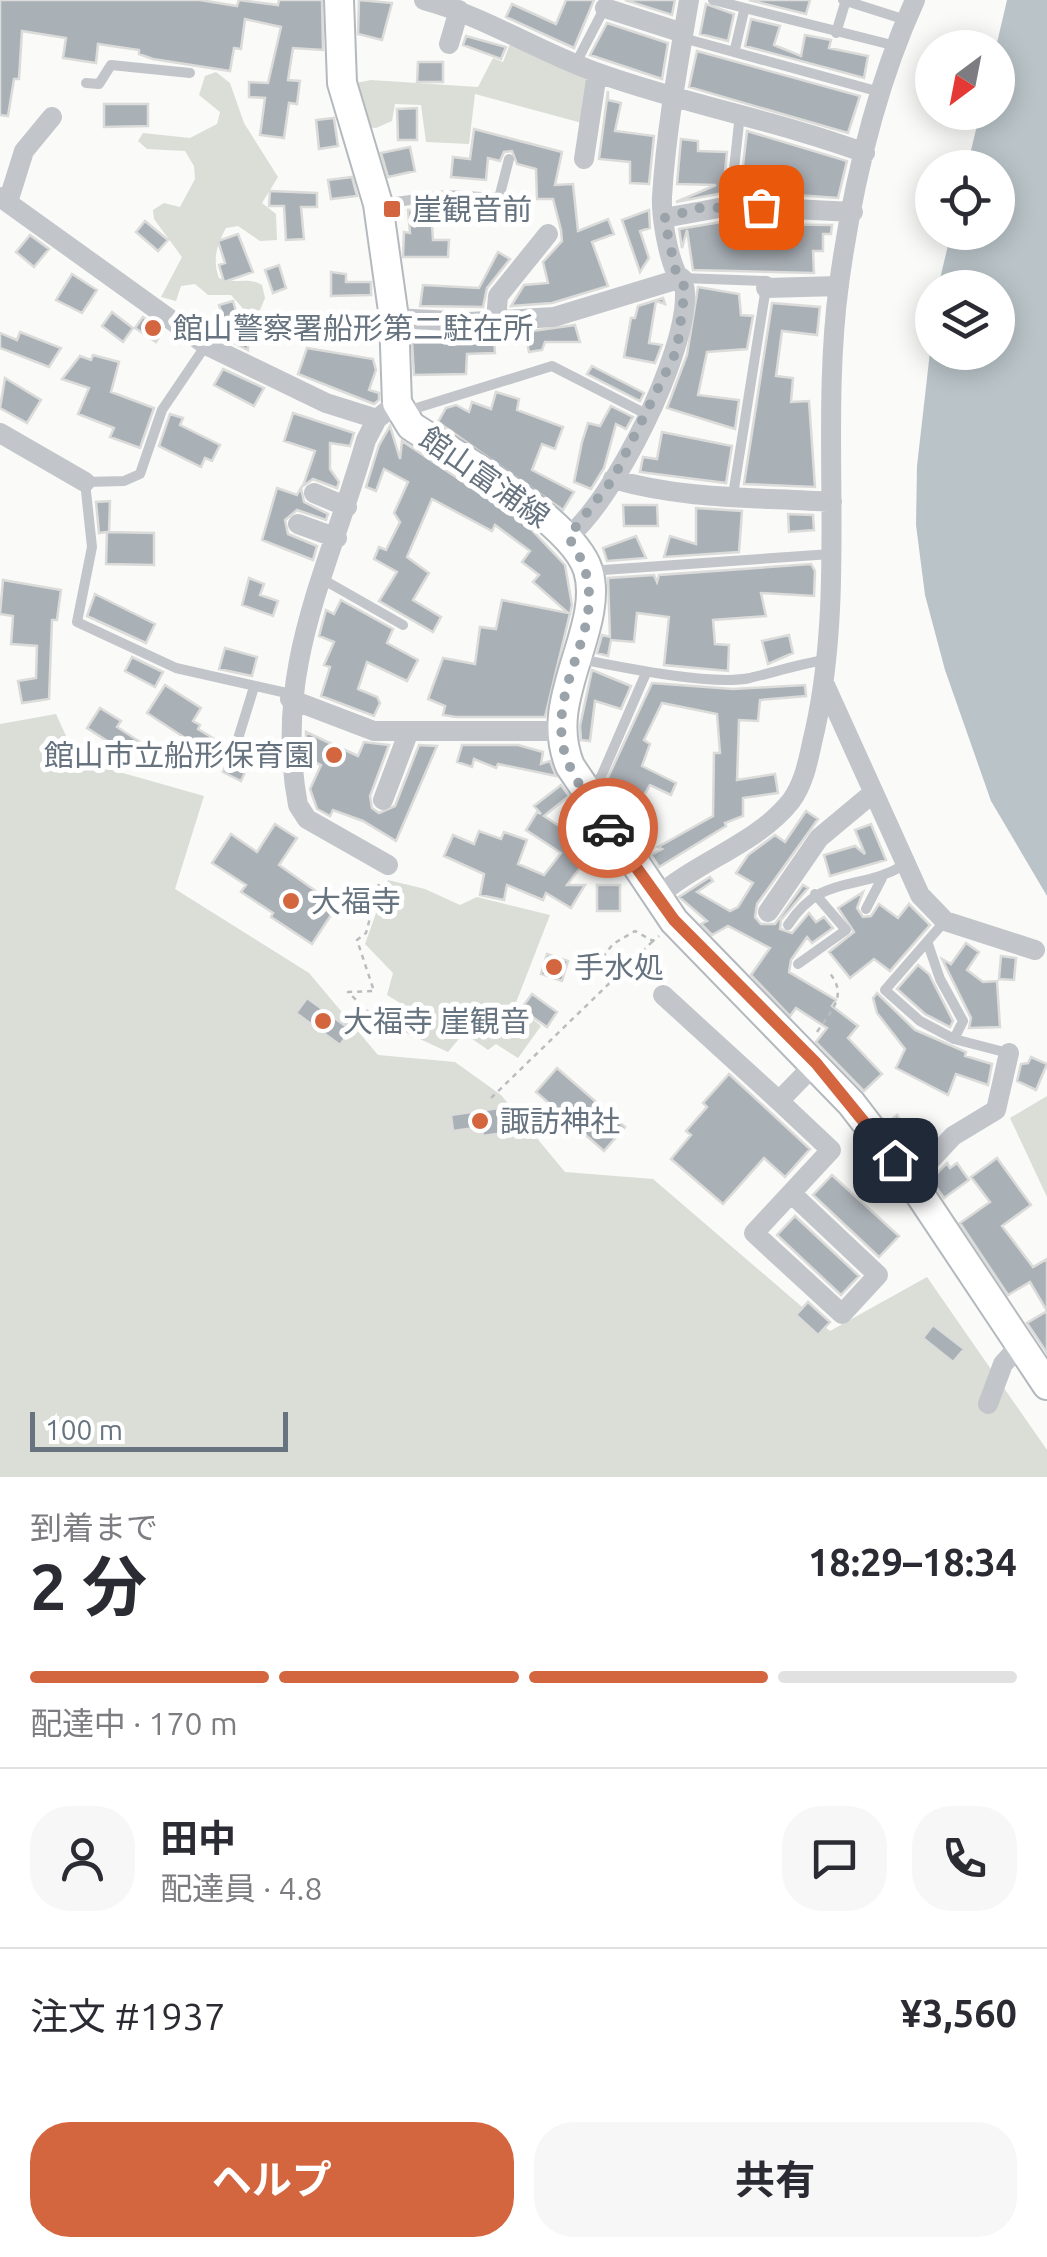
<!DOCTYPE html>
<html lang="ja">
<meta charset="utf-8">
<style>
body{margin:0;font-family:Ubuntu,"Noto Sans JP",sans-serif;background:#f7f7f7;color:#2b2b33;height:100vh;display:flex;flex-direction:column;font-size:38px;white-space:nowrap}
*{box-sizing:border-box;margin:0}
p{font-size:32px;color:#7c7c81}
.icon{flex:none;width:55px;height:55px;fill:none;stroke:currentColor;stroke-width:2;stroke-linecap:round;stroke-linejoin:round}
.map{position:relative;height:1477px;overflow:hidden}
.drawer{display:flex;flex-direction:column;background:#fff;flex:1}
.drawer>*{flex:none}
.needle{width:65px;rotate:212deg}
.controls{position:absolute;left:915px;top:30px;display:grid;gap:20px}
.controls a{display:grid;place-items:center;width:100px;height:100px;border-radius:50%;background:#fff;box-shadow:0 5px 25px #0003;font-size:50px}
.scale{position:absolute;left:30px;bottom:25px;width:258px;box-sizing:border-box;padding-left:10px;border:5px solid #677480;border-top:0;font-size:28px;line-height:35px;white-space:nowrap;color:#677480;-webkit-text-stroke:8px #fff;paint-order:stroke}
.pin{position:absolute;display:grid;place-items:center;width:85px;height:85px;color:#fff;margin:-42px;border-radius:20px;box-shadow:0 5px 15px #0006}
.courier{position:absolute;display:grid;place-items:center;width:100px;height:100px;margin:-50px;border:8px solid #d3663f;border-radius:50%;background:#fff;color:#222;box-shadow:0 2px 12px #0007}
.overview em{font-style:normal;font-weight:700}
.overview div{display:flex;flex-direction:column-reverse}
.overview{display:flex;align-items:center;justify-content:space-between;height:170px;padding:0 30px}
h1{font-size:65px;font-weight:700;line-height:75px}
.bar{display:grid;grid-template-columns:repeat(4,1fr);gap:15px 10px;align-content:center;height:120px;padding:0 30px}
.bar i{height:12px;border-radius:8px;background:#e1e1e2}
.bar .current{background:#d3663f}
.bar p{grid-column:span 4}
.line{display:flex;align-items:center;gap:25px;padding:0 30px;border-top:2px solid #e1e1e2}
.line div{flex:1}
.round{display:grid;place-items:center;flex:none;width:105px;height:105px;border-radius:40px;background:#f7f7f7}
.cta{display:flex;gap:20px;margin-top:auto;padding:20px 30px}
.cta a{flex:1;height:115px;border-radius:40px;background:#d3663f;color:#fff;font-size:40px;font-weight:700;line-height:115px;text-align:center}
.cta a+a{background:#f7f7f7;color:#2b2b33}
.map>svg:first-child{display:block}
.green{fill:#daded7}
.water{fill:#bac4c8}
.building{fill:#a9b0b6;stroke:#dbdcda;stroke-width:2.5}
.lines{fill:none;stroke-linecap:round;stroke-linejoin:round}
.secondary-casing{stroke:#b4b9be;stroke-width:32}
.path{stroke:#babdc0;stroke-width:2.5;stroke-dasharray:5 5;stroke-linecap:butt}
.service{stroke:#c2c5c9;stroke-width:10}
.minor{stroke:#c2c5c9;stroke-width:20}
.secondary{stroke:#fff;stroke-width:28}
.done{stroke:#9aa3aa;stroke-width:10;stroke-dasharray:0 18}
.route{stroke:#d3663f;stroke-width:12}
.poi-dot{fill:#d3663f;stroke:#fff;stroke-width:4}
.labels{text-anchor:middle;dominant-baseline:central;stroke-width:10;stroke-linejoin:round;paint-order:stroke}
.poi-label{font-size:30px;fill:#677480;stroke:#fff;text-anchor:start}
.street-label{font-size:30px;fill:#677480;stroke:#fff}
</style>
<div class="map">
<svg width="1047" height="1477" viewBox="0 0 1047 1477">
<rect width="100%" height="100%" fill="#fafaf8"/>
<path class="green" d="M512 39 592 75 582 123 475 94 469 144 426 142 421 105 395 104 392 121 376 128 366 127 356 83 371 80 478 87 493 58 503 62Z
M216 72 230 83 244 123 278 177 262 203 276 214 277 240 260 241 238 226 226 228C217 244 212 260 219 278 234 285 247 276 262 285L265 298 260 310 247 313 231 295H208L195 284 181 286 176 301 161 297 182 257 154 219 153 210 164 203 180 207 195 179 194 166 185 151 147 149 138 141 143 133 190 138 217 124 220 112 199 95 205 76Z
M56 714 77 760 204 796 175 889 309 973 378 1055 455 1062 501 1095 565 1172 653 1179 830 1331 927 1277 1047 1450V1477H0V724Z
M388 880 425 889 460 905 477 897 550 915 515 1005 541 1026 518 1058 496 1044 488 1050 464 1033 448 1052 398 1029 412 1010 387 995 393 973 365 944Z
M1047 1096V1197L1010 1118Z"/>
<path class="water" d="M1007 0H1047V896L991 801 945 670 925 595 916 525 917 466 932 334V352H998V288L938 287 951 233 998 232V168L967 167 980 113 998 112 996 47Z"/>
<path class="building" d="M0 0H200L237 6 239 0 278 5 279 0H322L323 50 293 48 288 80 300 81 297 104 289 103 284 138 260 135 265 98 249 97V82L268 83 281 27 245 19 241 49 234 48 230 71 153 59 139 54V50L98 44 96 63 63 58 66 38 22 31 19 79H14L8 116 0 115Z
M359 0 392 3 382 40 358 34Z
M566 0H594L574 48 506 17 512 4 556 24Z
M625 0H675L672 15Z
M749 0H810L806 14Z
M706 4 734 14 728 41 700 34Z
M751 19 780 26 774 45 801 56 805 35 831 40 829 48 868 56 864 78 745 46Z
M607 23 668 43 662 79 590 55Z
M466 36 506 47 501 59 463 45Z
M697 51 860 96 848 133 689 87Z
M418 62H443V82H417Z
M608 91V100L621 103 615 131 654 136 649 184 630 183V162L599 159Z
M104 104H148V126L104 127Z
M417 108V140H398L397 109Z
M334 118 338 146 319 149 316 120Z
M474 129 562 152 555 185 573 184 578 231 608 219 614 234 592 242 608 286 552 303 511 306 524 285 548 283 543 262 562 241 561 230 553 199H537L536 169 517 164 512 151 504 152 500 161 488 158 486 180 451 177 453 157 470 159Z
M747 131 847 161 838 198 740 191Z
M681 139 698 141V151L727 152 723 193 676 202 716 185 677 184Z
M410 147 415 171 388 177 381 153Z
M352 177 357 196 331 199 328 180Z
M270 191 317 193V207H301L304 239 286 240 284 206H269Z
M431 209 433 240H449L448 257H403L404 232 410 233 408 210Z
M649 210 650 228 640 231 649 258 640 272 622 220Z
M145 221 168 240 158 251 136 232Z
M727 221V224L832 225 831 234H823V251H813L814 273 693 270 687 230 682 248 679 229Z
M238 234 253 272 224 282 219 265 225 263 218 241Z
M30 235 49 249 34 267 16 252Z
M498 252 510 259 487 288 483 307 420 306 423 285 479 288Z
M279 265 286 288 273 293 265 270Z
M331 272 346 274V282H371V295L331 296Z
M72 274 97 290 82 313 56 300Z
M698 287 739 294 741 315 753 316 747 349 707 352 698 395 739 400 735 429 667 408 687 355Z
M663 298 665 304 656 301 649 343 662 345 655 363 624 357 631 318H635L638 306Z
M233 301 241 328 249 321 248 350 230 341 219 305Z
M772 303 820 307 817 335 782 331 776 376 793 378 791 402 809 401 815 487 744 484Z
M112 312 133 328 123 342 102 326Z
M143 317 163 331 156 342 135 328Z
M575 325 580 342H545L542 350 529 352 525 332Z
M20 332 61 348 49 367 0 348V333L17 340Z
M419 333 494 335 495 353 467 354 466 374 414 375 412 342H419Z
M307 348 373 359 376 370 369 390 379 393V400L374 404 298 374Z
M93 355 119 362 111 392 154 408 140 448 110 437 114 428 78 414 89 388 62 379 80 356 91 360Z
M592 366 644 393 640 401 587 374Z
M223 369 264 388 254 406 214 385Z
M5 378 41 400 27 423 0 408Z
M496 392 519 399 517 410 563 427 555 449 542 444 532 470 574 492 563 510 438 422 446 408 456 405 469 412 472 402 491 409Z
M611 406 633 417 626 429 616 424 604 468 591 489 574 482 582 442 588 423 600 426Z
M293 413 354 433 350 446 330 443V469L339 482 337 488 313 479 303 486 315 451 284 441Z
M170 414 183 418 180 425 220 445 212 461 205 458 201 467 159 446Z
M390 426 400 459 402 441 526 524 565 565 572 605 545 717H456L443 715 445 706 428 699 443 658 475 664 480 627 496 629 502 600 568 613 533 582 539 575 522 562 530 551 495 525 492 531 432 499 407 557 429 573 413 600 441 617 433 632 379 601 397 572 374 559 379 547 386 550 400 522 394 513 408 482 384 469 376 491 366 487 379 445Z
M662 432 732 446 726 483 640 472 643 457 657 459Z
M277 488 297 495 301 488 304 502 328 514 326 520 297 510 285 520 288 534 317 546 313 560 262 540Z
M110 501 109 532 154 533V565L106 564 107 532 99 533 96 502Z
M623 505H657L658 526H624Z
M696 508 742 511 739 552 664 557 670 536 696 544Z
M788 514 813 515 814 530 789 532Z
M636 536 646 558 607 561 603 548Z
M811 564 815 571 814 596 761 593 766 616 713 620 715 644 729 645 728 671 664 665 669 617 637 613 634 642 611 640 608 656 597 653 602 635 610 637 608 578 654 575 657 582 659 575Z
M249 578 264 584 260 595 278 601 273 616 242 605Z
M3 580 61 590 57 620H52L49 699 22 703 18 681 36 678 37 646 11 644 13 616 0 614Z
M95 594 155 624 146 643 87 616Z
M341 600 393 629 387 643 418 660 407 681 367 662 358 689 377 697 380 703 374 716 321 696 330 667 324 665 334 642 319 636 326 610 334 614Z
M789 635 793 653 768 664 762 641Z
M225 648 257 657 252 676 219 669Z
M132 657 163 672 155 687 125 671Z
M592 670 631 686 621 709 595 701 590 741 581 740 580 726Z
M652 683 733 689 805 685 806 696 760 700 758 721 739 720 737 780 775 774 778 793 743 798V816L725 823 726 826 659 867 651 855 662 849 658 847 713 816 714 753H720L717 714 662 703 644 740 650 744 642 766 676 783 671 795 650 785 640 802 619 790 615 796 608 792 604 786Z
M165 685 201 708 193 721 200 725 198 729 244 757 240 765 247 768 241 781 223 772 226 765 147 713Z
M100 708 121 721 117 727 140 742 131 756 87 728Z
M306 732 358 756 364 742 389 745 370 796 372 808 379 813 395 806 419 745 437 746 396 841 363 821 333 810 330 816 317 809 310 789 321 765 306 758Z
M462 745H518L543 752 541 764 550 761 556 776 498 764 496 768 474 759 472 767 457 762Z
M561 785 569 796 544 816 573 835 581 824 605 850 602 856 593 851 567 885H585L571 908 546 893 543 900 507 885 504 900 480 895 484 874 444 856 453 835 474 844 479 831 501 839 504 832 527 840 518 864 544 875 561 853 526 830 537 812 541 814 534 806Z
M806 811 818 819 757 904 755 917 761 924H775L803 885 808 888 781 920 780 929 792 933 809 913 816 922 824 917 833 928 812 943 807 937 791 960 789 972 836 1000 832 1006 858 1026 848 1038 882 1074 864 1091 816 1042 827 1028 796 1008 790 1016 751 975 770 948 728 926 712 935 701 924 707 921 679 897 710 877 713 881 697 892 730 911 738 907 753 883 736 873 748 855 775 835 785 842Z
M275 824 297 838 279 865 337 906 312 944 271 917 273 913 241 892 246 885 212 863 231 834 257 852Z
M871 824 886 860 830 876 824 855 855 846 865 854 855 830Z
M597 885H620V911H597Z
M863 892 857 908 863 917 871 916 879 904 898 918 909 904 930 925 890 971 874 959 850 978 829 952 854 932 838 908Z
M966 943 979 952 967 970 983 982 997 981 1000 1027 969 1028 971 1018 942 959 951 964Z
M547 954 568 961 562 981 541 974Z
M1001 956 1016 958 1014 980 999 979Z
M918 965 929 974 953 1021 950 1027 925 1014 897 989Z
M877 993 915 1030 966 1052 965 1056 992 1064 988 1085 956 1074 948 1095 896 1068 905 1049 877 1013 873 998Z
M532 994 557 1012 547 1027 521 1009Z
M307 998 351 1030 340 1045 296 1013Z
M1031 1057 1047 1064 1036 1090 1017 1081 1021 1064 1028 1063Z
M557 1068 625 1127 604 1151 536 1092Z
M729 1074 810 1149 785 1177 764 1158 723 1204 671 1159 691 1135 686 1131 707 1107 703 1103Z
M499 1108 500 1115 508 1114 510 1132 483 1136 482 1127 453 1131 451 1115Z
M897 1115 905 1127 913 1120 930 1140 915 1157 888 1122Z
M997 1158 1031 1205 1002 1226 1033 1267 1047 1259V1353L1027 1323 1047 1311 1030 1282 1008 1295 960 1223 990 1202 971 1177Z
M947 1163 950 1168 957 1163 969 1180 944 1198 931 1180Z
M832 1175 899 1236 879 1257 813 1195Z
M795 1216 859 1276 841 1295 777 1235Z
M808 1302 830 1322 818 1335 796 1315Z
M933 1325 964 1349 953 1362 923 1338Z"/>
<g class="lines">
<defs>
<path id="secondary" d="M339 0 342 83 378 204 394 318 397 403 411 426C455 455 573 521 588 570 597 599 584 634 576 661 565 697 555 729 570 766L674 921 851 1103 911 1181 1047 1385"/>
</defs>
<use href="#secondary" class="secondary-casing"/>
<path class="path" d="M584 981 613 944 635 931 653 941 659 936
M817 1032C832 1009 849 995 828 971
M368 1037 385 1028 348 992 374 991 357 940 366 933 379 884
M491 1098 653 941"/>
<path class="service" d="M713 0 896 46
M843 0 906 20
M836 33 846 0
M683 38 880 92
M735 49 744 11
M576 63 606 5
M86 83 99 84 111 65 190 73
M381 204 447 195 499 198 509 159
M730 206 740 114
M682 278 767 281 733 495
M206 345 162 410 140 474 124 481 85 482 92 547 77 622 176 668 291 694
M407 411 552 366 648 415
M589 571 831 554
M322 579 403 625
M580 659C620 667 712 686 750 678 775 672 799 664 825 660
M237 742 254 687
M588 787 601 777 646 673
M866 909 882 878
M945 921 885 990 920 1021 954 1039
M788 925C823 872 859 892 904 865
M928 944 940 979 963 1021 954 1039 1008 1053
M798 964 846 930 815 894"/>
<path class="minor" d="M424 0C487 17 540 53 601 74 688 105 779 121 865 153
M605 8 683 33
M449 44 459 10
M584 159 597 73
M0 197 206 345 326 403 377 419
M8 202 24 151 52 117
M664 218 730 206 853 212
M766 288 839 286
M394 318 470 322 554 317 682 278
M496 321 498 296 548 234
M0 433 85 482
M613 479C685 500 757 497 832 502
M314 493 347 507
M298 524 337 538
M568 537C615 498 687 354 685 293 685 283 681 281 676 272 668 255 661 217 662 197 666 131 678 65 689 0
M825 685 920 895 945 921 1035 950
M290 699 374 731H562
M383 800 409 731
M388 865 307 819 298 805C272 668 330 568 366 440L377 419 397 403
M656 898C697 861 757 844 791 801 806 781 809 754 815 730 847 584 819 432 839 284 852 188 875 88 915 0
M768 912 819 838 873 793
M663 995 779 1101
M911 1181 953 1136 996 1110 1009 1053
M791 1193 878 1275 842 1314 754 1233 831 1150 779 1101 816 1063
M988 1404 1003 1364 1021 1344"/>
<use href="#secondary" class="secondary"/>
</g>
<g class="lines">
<path class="done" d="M608 828C592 803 569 775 563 746 549 668 624 615 568 537L613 479 677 350 685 288 676 272 664 218 700 208 761 207"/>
<path class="route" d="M608 828 674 920 816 1063 895 1160"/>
</g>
<g class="poi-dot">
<rect x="382" y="199" width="20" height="20" rx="5"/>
<circle cx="153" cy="328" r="10"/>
<circle cx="334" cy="755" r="10"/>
<circle cx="291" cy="901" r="10"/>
<circle cx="554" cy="967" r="10"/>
<circle cx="323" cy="1021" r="10"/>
<circle cx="480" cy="1121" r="10"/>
</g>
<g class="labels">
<g class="poi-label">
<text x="412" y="209">崖観音前</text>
<text x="173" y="328">館山警察署船形第二駐在所</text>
<text x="314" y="755" text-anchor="end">館山市立船形保育園</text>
<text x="311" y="901">大福寺</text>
<text x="574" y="967">手水処</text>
<text x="343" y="1021">大福寺 崖観音</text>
<text x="500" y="1121">諏訪神社</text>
</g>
<g class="street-label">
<text transform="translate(485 477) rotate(35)">館山富浦線</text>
</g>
</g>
</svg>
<div class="controls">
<a><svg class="needle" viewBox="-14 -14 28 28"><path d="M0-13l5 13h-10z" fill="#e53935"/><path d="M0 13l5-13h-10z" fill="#7c7c81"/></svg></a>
<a><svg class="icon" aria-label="locate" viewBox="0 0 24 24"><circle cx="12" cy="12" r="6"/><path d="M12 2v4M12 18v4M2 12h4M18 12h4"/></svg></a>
<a><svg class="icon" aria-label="layers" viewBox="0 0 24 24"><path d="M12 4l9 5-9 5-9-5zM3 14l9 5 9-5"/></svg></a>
</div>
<div class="scale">100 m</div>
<div class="pin" style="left:761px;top:207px;background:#ea580c"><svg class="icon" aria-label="bag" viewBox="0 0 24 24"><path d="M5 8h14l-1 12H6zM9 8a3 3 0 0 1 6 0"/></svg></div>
<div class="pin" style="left:895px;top:1160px;background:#1f2937"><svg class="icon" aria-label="home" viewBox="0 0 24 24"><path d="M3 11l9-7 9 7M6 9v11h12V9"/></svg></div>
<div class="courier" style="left:608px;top:828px"><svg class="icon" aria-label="car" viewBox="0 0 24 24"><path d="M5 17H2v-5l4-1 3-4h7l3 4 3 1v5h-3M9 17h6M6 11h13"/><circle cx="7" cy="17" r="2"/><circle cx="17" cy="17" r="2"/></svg></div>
</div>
<section class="drawer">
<div class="overview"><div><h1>2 分</h1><p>到着まで</p></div><em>18:29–18:34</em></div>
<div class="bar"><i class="current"></i><i class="current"></i><i class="current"></i><i></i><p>配達中 · 170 m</p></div>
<div class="line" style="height:180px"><a class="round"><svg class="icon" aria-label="person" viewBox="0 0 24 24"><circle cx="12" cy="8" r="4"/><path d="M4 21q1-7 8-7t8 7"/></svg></a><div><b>田中</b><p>配達員 · 4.8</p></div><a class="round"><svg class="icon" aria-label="chat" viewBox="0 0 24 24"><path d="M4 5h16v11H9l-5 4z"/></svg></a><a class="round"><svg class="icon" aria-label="phone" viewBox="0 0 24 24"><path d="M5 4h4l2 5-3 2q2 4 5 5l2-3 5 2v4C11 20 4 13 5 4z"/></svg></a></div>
<div class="line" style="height:130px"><div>注文 #1937</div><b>¥3,560</b></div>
<div class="cta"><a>ヘルプ</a><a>共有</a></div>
</section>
